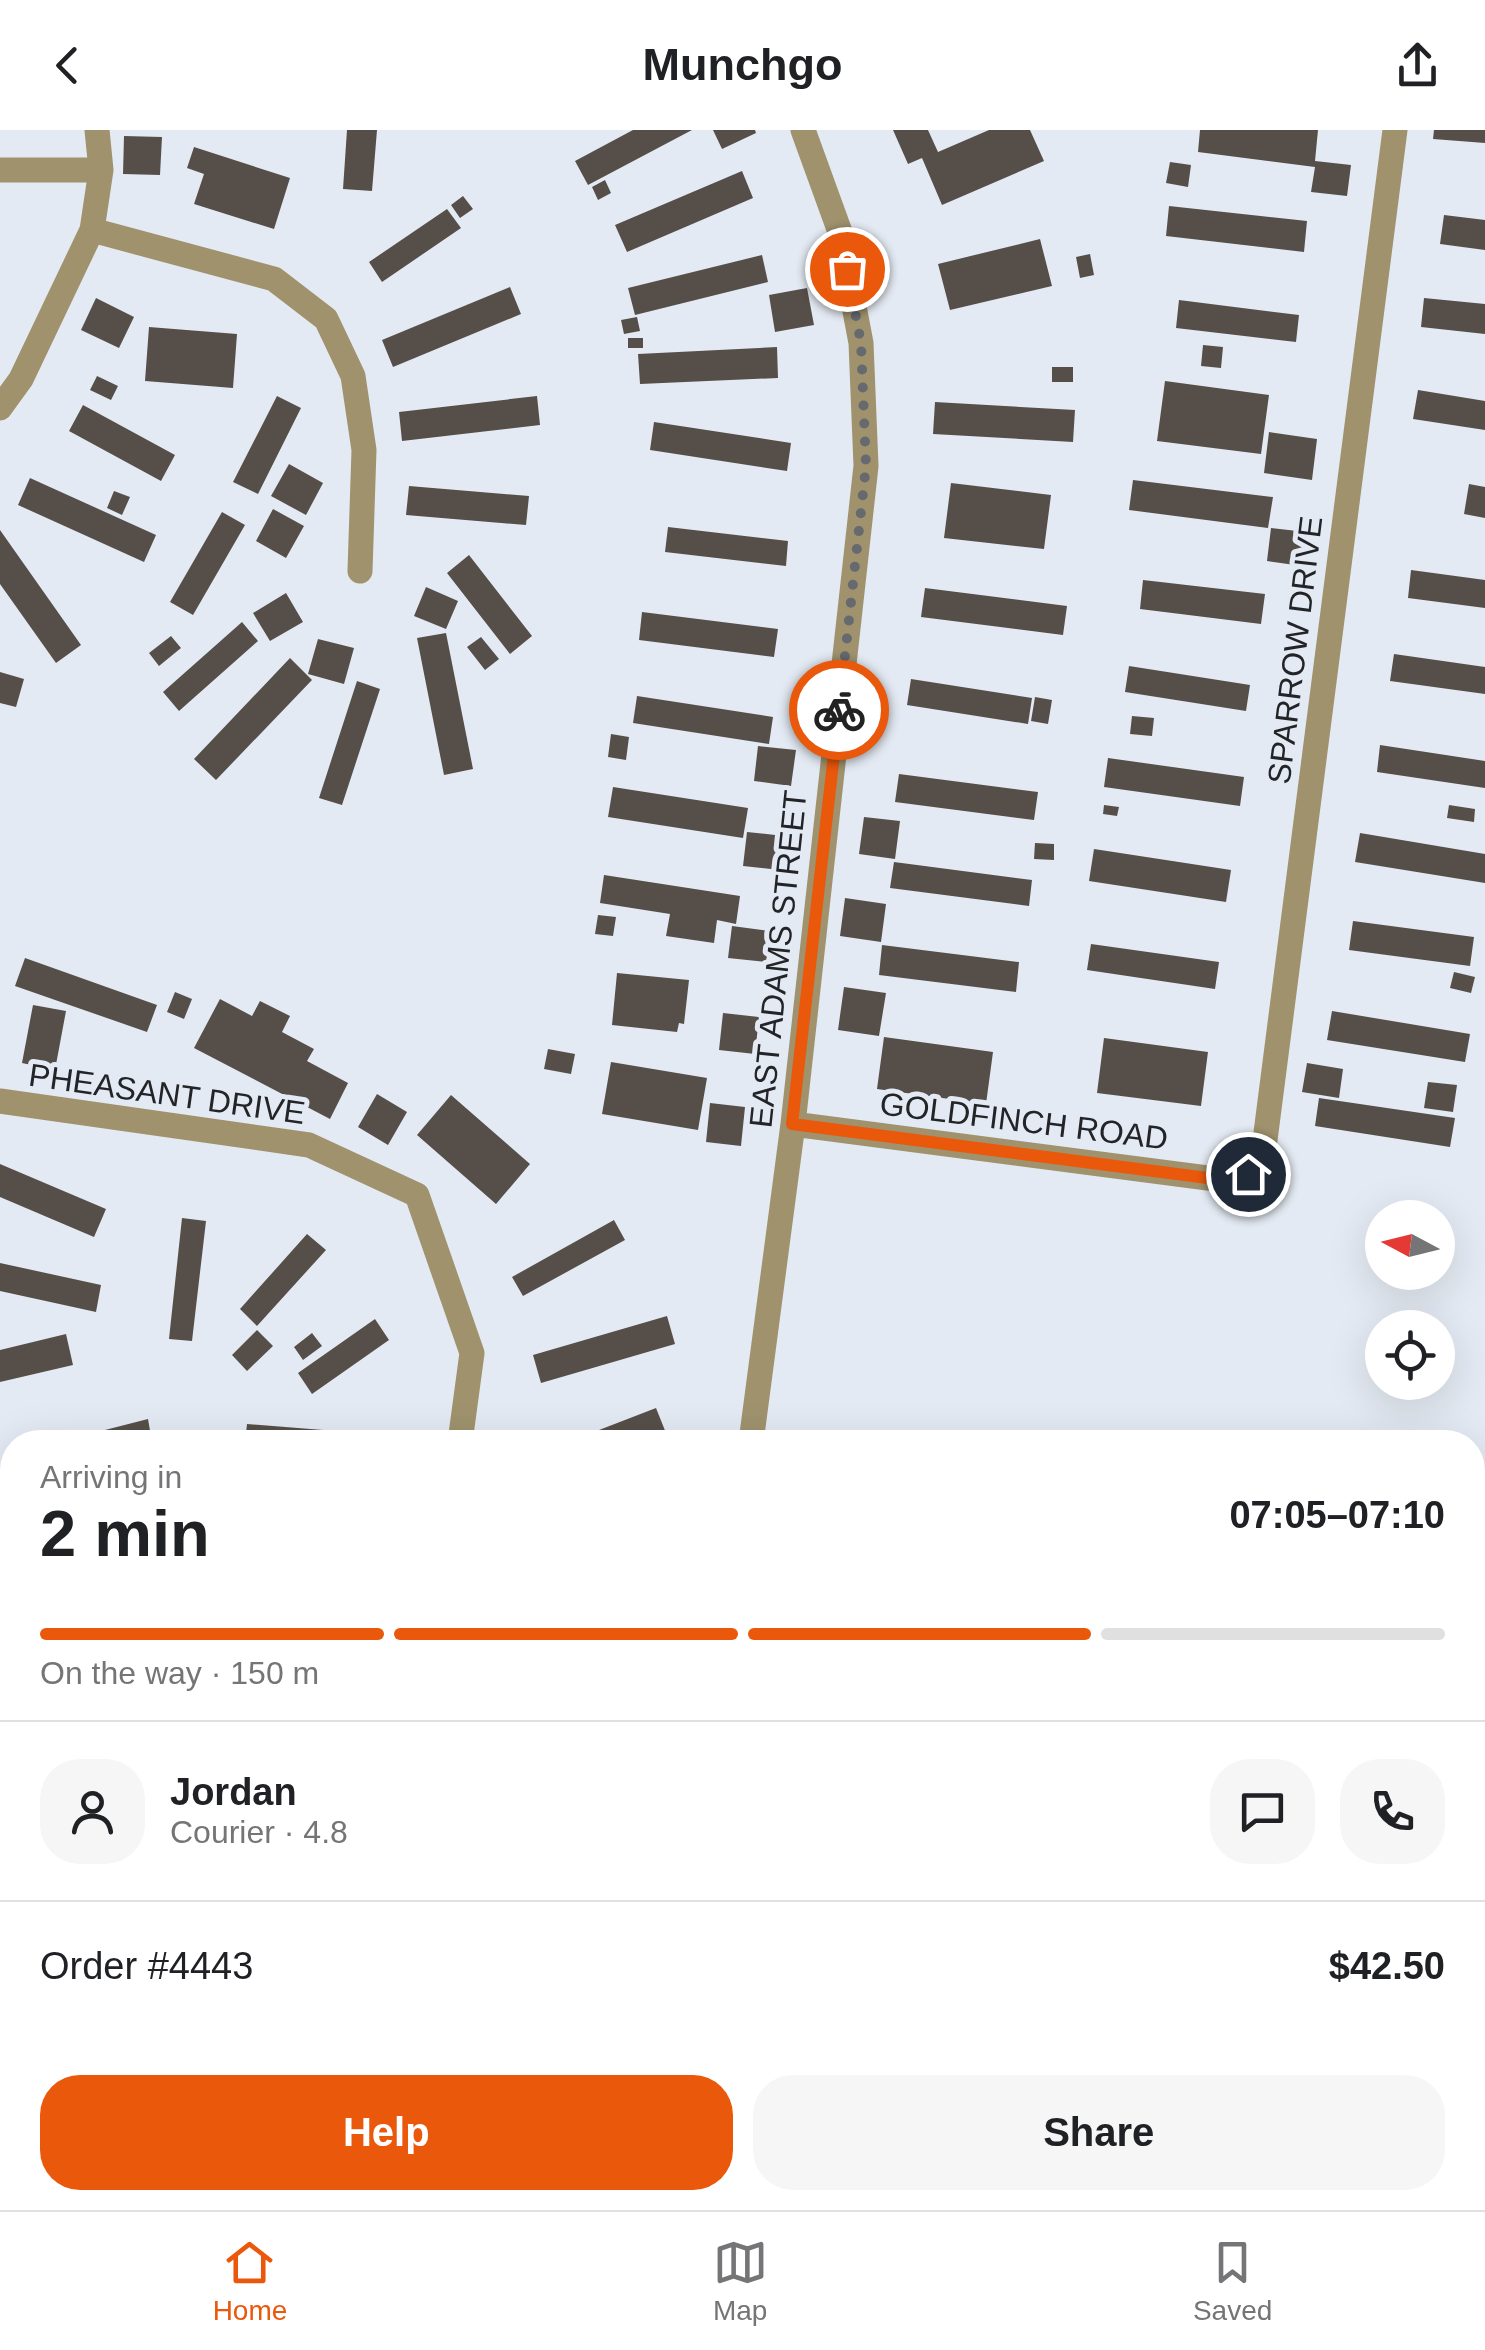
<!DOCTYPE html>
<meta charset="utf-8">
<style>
body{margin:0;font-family:Helvetica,sans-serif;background:#f6f6f6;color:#202124;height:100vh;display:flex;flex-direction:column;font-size:38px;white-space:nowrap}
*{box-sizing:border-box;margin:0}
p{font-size:32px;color:#757577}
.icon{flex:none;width:55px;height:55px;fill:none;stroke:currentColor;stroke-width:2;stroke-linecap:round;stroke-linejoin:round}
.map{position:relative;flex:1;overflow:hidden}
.panel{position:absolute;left:0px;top:1300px;width:1485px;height:780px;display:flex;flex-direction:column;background:#fff;border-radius:40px 40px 0 0;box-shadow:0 10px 40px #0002}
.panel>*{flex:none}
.needle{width:65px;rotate:277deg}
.fabs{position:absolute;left:1365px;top:1070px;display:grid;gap:20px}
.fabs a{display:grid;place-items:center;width:90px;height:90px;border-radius:50%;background:#fff;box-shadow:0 10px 40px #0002;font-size:50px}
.pin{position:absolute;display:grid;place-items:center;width:85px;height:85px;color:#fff;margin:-42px;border:5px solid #fff;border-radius:50%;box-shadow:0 2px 10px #0007}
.courier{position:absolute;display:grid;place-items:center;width:100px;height:100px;margin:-50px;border:8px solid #ea580c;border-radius:50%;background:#fff;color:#222;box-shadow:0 2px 12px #0007}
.overview em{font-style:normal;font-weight:800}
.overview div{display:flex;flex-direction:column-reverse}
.overview{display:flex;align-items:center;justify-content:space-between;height:170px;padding:0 40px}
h1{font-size:65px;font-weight:800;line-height:75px}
.bar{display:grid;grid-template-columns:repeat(4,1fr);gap:15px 10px;align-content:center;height:120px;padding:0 40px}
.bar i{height:12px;border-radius:8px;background:#e0e0e0}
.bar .active{background:#ea580c}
.bar p{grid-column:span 4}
.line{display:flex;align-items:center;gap:25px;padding:0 40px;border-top:2px solid #e0e0e0}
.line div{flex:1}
.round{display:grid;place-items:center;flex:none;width:105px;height:105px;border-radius:40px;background:#f6f6f6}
.primary-button{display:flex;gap:20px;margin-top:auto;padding:20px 40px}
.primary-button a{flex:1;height:115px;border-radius:40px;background:#ea580c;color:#fff;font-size:40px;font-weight:800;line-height:115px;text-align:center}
.primary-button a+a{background:#f6f6f6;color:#202124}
header{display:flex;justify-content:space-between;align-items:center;height:130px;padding:0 40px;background:#fff;font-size:45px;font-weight:800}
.tabs{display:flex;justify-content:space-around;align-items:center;height:140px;border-top:2px solid #e0e0e0;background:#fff;font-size:28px;color:#757577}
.tabs a{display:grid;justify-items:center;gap:5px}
.tabs .active{color:#ea580c}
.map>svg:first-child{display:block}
.building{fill:#564f49}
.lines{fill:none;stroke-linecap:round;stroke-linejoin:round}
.lane{stroke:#9f926d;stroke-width:18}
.street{stroke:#9f926d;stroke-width:25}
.done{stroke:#66696e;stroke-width:10;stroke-dasharray:0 18}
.route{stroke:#ea580c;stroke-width:12}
.labels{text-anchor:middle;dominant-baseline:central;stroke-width:10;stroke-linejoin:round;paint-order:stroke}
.street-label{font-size:32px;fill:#222427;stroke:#e4eaf3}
</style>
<header><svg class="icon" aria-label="back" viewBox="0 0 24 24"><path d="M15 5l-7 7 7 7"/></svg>Munchgo<svg class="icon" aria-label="share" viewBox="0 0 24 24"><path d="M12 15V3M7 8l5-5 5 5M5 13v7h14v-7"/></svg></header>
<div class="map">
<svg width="1485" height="2080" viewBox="0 0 1485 2080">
<rect width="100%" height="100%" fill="#e4eaf3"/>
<path class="building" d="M347 0H377L372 61 343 59Z
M633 0H692L588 55 575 31Z
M713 0H755L756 3 722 19Z
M893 0H928L938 22 989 0H1030L1044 31 942 75 922 28 908 34Z
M1200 0H1318L1315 31 1351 35 1347 66 1311 62 1315 37 1198 22Z
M1434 0H1485V13L1433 9Z
M124 6 162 7 160 45 123 44Z
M194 17 290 48 274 99 194 74 204 44 187 38Z
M1170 32 1191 35 1188 57 1166 53Z
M742 41 753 68 627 122 615 95Z
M605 50 611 63 598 70 592 57Z
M463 66 473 79 460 88 451 75Z
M1169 76 1307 91 1304 122 1166 106Z
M447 79 461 98 382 152 369 132Z
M1444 85 1485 90V120L1440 114Z
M1040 109 1052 156 950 180 938 134Z
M1090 124 1094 145 1080 148 1076 127Z
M762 125 768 152 635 185 628 158Z
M510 157 521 184 393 237 382 210Z
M807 158 814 195 775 202 769 165Z
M96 168 134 187 119 218 81 200Z
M1424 168 1485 174V204L1421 197Z
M1179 170 1299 185 1296 212 1176 198Z
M637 187 640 201 624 204 621 190Z
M149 197 237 204 233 258 145 251Z
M628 208H643V218H628Z
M1203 215 1223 217 1221 238 1201 236Z
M777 217 778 248 640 254 638 224Z
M1052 237H1073V252H1052Z
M97 246 118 256 111 270 90 260Z
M1165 251 1269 265 1261 324 1157 311Z
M1418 260 1485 271V300L1413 289Z
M277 266 301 278 258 364 233 352Z
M537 266 540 295 402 311 399 282Z
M935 272 1075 280 1073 312 933 304Z
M83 275 175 325 161 351 69 301Z
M654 292 791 313 787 341 650 320Z
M1269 302 1317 309 1312 350 1264 343Z
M289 334 323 353 306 385 271 366Z
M30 348 156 405 144 432 18 375Z
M1133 350 1273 367 1268 398 1129 380Z
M951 353 1051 365 1044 419 944 408Z
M1469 354 1485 357V388L1464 384Z
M409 356 529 366 526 395 406 385Z
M114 361 130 367 122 385 107 378Z
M273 379 304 396 286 428 256 411Z
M222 382 245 395 193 485 170 472Z
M668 397 788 411 786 436 665 422Z
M1271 398 1306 402 1302 436 1267 431Z
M0 400 81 515 56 533 0 454Z
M469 425 532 506 510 524 447 443Z
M1411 440 1485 450V478L1408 468Z
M1143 450 1265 464 1261 494 1140 479Z
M426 457 458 471 446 499 414 486Z
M925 458 1067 476 1063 505 921 487Z
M286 463 303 492 270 511 253 483Z
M642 482 778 499 774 527 639 510Z
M242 492 258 511 179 581 163 562Z
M446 503 473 639 444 645 417 508Z
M171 506 181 518 159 536 149 523Z
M481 507 499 529 485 540 467 517Z
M318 509 354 518 344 554 308 544Z
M1394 524 1485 537V564L1390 551Z
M290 528 312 550 216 650 194 629Z
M1129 536 1250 555 1246 581 1125 562Z
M0 542 24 549 16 577 0 573Z
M911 549 1032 568 1028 594 907 575Z
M357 551 380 559 342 675 319 668Z
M637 566 773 587 769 614 633 593Z
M1035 567 1052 570 1048 594 1031 591Z
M1132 586 1154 588 1152 606 1130 604Z
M611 604 629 607 626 630 608 627Z
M1380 615 1485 631V658L1377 642Z
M758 616 796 620 791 656 754 651Z
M1108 628 1244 647 1240 676 1104 657Z
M899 644 1038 662 1034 690 895 672Z
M613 657 748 678 743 708 608 687Z
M1104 675 1119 677 1117 686 1103 684Z
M1449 675 1475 679 1474 692 1447 688Z
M864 687 900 691 895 729 859 724Z
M747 702 784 706 780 740 743 736Z
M1360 703 1485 724V753L1355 732Z
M1035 713 1054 714V730L1034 729Z
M1094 719 1231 740 1226 772 1089 751Z
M894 732 1032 750 1029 776 890 758Z
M604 745 740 766 736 794 717 790 714 813 666 806 670 784 600 773Z
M845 768 886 774 881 812 840 806Z
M598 785 616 787 613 806 595 804Z
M1353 791 1474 807 1470 836 1349 820Z
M732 796 770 801 766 832 728 828Z
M1091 814 1219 832 1215 859 1087 840Z
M882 815 1019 832 1016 862 879 845Z
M25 828 157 875 147 902 15 856Z
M1454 842 1475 847 1471 863 1450 858Z
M617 843 689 850 684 894 679 893 677 902 612 895Z
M844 857 886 863 879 906 838 900Z
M175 862 192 869 184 889 167 882Z
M220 869 252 886 260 871 290 886 282 902 314 919 307 931 348 953 330 989 194 918Z
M33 875 66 881 55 940 22 933Z
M1332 881 1470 904 1465 932 1327 910Z
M723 883 759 887 755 924 719 920Z
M884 907 993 922 986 974 877 959Z
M1104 908 1208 922 1201 976 1097 963Z
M548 919 575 924 571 944 544 939Z
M611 932 707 948 698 1000 602 984Z
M1307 933 1343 939 1339 968 1302 962Z
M1428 952 1457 955 1453 982 1424 978Z
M377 964 407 982 388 1015 358 997Z
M451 965 530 1034 496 1074 417 1005Z
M1319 968 1455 988 1450 1017 1315 996Z
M710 973 745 977 741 1016 706 1012Z
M0 1034 106 1079 94 1107 0 1067Z
M182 1088 206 1091 192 1211 169 1209Z
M614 1090 625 1110 523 1166 512 1147Z
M307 1104 326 1120 257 1196 240 1179Z
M0 1133 101 1155 96 1182 0 1161Z
M667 1186 675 1214 541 1253 533 1225Z
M375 1189 389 1210 312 1264 298 1243Z
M257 1200 273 1216 247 1241 232 1225Z
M312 1203 322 1216 303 1230 294 1217Z
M66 1204 73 1235 0 1252V1220Z
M656 1278 666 1303 642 1312H568Z
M148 1289 152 1312H62V1311Z
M247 1294 386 1305 385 1312H245Z
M0 1379 12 1381V1420L0 1418Z
M0 1465 12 1474V1511L0 1503Z
M1472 2022 1485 2023 1481 2080 1407 2070 1472 2068Z
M458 2068H535L533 2080Z
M767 2068H836L834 2080 766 2076Z
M977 2068H1053L1052 2080H975Z"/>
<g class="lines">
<path class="lane" d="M944 2080 945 2068"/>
<path class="street" d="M0 40H101
M92 100 274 149 326 189 353 246 364 320 360 441
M0 278 21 249 92 100 101 40 97 0
M0 971 309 1015 417 1065 472 1223 460 1312
M793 994 1223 1050 1247 1044 1264 1018 1395 0
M751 1312 793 994 866 336 861 213 840 102 803 0
M0 1726 12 1727
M1472 1909 1485 1911
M0 2051 12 2052
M134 2068 235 2080
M354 2080 356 2068
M652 2080 654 2068
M1251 2080 1252 2068"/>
</g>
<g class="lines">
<path class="done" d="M839 580 866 336 861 213 847 139"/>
<path class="route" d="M839 580 792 994 1223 1050 1248 1044"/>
</g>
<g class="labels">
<g class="street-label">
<text transform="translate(1295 520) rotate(-83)">SPARROW DRIVE</text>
<text transform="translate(778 829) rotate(-84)">EAST ADAMS STREET</text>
<text transform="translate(167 964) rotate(8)">PHEASANT DRIVE</text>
<text transform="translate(1024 991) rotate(7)">GOLDFINCH ROAD</text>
</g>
</g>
</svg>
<div class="fabs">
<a><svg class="needle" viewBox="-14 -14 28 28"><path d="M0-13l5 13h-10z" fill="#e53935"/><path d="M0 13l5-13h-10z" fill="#757577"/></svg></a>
<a><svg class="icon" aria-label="locate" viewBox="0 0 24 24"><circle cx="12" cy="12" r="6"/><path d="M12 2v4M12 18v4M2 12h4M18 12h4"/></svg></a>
</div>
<div class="pin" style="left:847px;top:139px;background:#ea580c"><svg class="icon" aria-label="bag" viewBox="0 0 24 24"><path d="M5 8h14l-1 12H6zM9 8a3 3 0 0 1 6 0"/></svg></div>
<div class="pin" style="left:1248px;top:1044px;background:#1f2937"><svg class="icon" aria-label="home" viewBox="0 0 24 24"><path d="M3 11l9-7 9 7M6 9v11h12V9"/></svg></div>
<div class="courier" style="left:839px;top:580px"><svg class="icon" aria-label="bike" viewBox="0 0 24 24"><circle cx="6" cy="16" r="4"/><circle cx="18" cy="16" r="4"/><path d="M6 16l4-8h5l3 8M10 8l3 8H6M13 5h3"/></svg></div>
<section class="panel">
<div class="overview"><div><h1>2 min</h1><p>Arriving in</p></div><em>07:05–07:10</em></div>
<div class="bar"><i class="active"></i><i class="active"></i><i class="active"></i><i></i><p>On the way · 150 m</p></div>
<div class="line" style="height:180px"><a class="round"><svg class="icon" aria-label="person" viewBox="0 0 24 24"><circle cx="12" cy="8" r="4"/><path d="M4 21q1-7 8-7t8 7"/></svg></a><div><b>Jordan</b><p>Courier · 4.8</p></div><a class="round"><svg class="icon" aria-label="chat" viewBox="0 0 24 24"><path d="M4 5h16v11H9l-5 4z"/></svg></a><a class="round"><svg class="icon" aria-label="phone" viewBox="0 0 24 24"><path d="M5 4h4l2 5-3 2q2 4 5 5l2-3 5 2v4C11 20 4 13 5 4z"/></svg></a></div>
<div class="line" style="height:130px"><div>Order #4443</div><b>$42.50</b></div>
<div class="primary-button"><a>Help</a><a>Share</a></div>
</section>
</div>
<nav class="tabs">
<a class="active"><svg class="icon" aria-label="home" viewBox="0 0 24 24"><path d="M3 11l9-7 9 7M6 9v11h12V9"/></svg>Home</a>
<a><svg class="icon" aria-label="map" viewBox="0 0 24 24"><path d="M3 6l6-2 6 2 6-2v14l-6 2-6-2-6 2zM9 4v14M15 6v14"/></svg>Map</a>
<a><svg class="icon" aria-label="saved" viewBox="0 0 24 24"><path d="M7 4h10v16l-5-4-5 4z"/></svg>Saved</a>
</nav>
